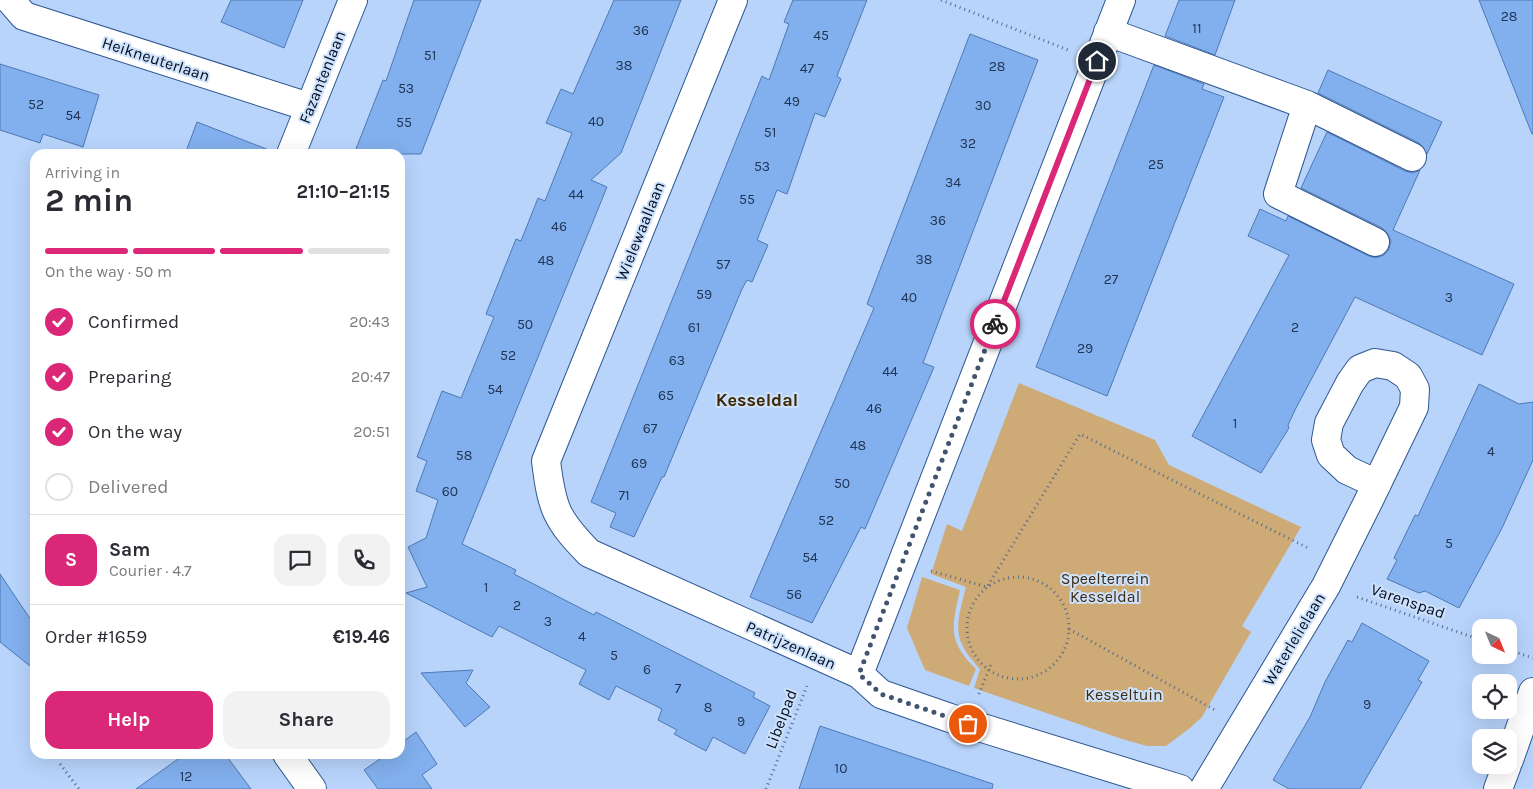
<!DOCTYPE html>
<meta charset="utf-8">
<style>
body{margin:0;font-family:Karla,sans-serif;background:#f2f2f3;color:#2b2b33;height:100vh;display:flex;flex-direction:column;font-size:19px;white-space:nowrap}
*{box-sizing:border-box;margin:0}
p{font-size:16px;color:#7c7c81}
.icon{flex:none;width:28px;height:28px;fill:none;stroke:currentColor;stroke-width:2;stroke-linecap:round;stroke-linejoin:round}
.map{position:relative;flex:1;overflow:hidden}
.sheet{position:absolute;left:30px;top:149px;width:375px;height:610px;display:flex;flex-direction:column;background:#fff;border-radius:15px;box-shadow:0 5px 20px #0002}
.sheet>*{flex:none}
.needle{width:32px;rotate:137deg}
.controls{position:absolute;left:1472px;top:619px;display:grid;gap:10px}
.controls a{display:grid;place-items:center;width:45px;height:45px;border-radius:10px;background:#fff;box-shadow:0 5px 20px #0002;font-size:25px}
.pin{position:absolute;display:grid;place-items:center;width:42px;height:42px;color:#fff;margin:-21px;border:2px solid #fff;border-radius:50%;box-shadow:0 1px 5px #0007}
.courier{position:absolute;display:grid;place-items:center;width:50px;height:50px;margin:-25px;border:4px solid #db2777;border-radius:50%;background:#fff;color:#222;box-shadow:0 1px 6px #0007}
.summary em{font-style:normal;font-weight:700}
.summary div{display:flex;flex-direction:column-reverse}
.summary{display:flex;align-items:center;justify-content:space-between;height:85px;padding:0 15px}
h1{font-size:32px;font-weight:700;line-height:38px}
.bar{display:grid;grid-template-columns:repeat(4,1fr);gap:8px 5px;align-content:center;height:60px;padding:0 15px}
.bar i{height:6px;border-radius:4px;background:#e1e1e2}
.bar .on{background:#db2777}
.bar p{grid-column:span 4}
.line{display:flex;align-items:center;gap:12px;padding:0 15px;border-top:1px solid #e1e1e2}
.line div{flex:1}
.round{display:grid;place-items:center;flex:none;width:52px;height:52px;border-radius:15px;background:#f2f2f3}
ol{padding:0 15px;list-style:none}
li{display:flex;align-items:center;gap:15px;height:55px}
li p{margin-inline-start:auto}
li .icon{padding:5px;border-radius:50%;background:#db2777;color:#fff;stroke-width:4}
li:last-child{color:#7c7c81}
li i{width:28px;height:28px;border:2px solid #e1e1e2;border-radius:50%}
.action{display:flex;gap:10px;margin-top:auto;padding:10px 15px}
.action a{flex:1;height:58px;border-radius:15px;background:#db2777;color:#fff;font-size:20px;font-weight:700;line-height:58px;text-align:center}
.action a+a{background:#f2f2f3;color:#2b2b33}
.map>svg:first-child{display:block}
.green{fill:#ceaa76}
.building{fill:#82afed;stroke:#4f79b4}
.lines{fill:none;stroke-linecap:round;stroke-linejoin:round}
.minor-casing{stroke:#2e568f;stroke-width:30}
.path{stroke:#576a88;stroke-width:3;stroke-dasharray:1 4;stroke-linecap:butt}
.minor{stroke:#fff;stroke-width:28}
.done{stroke:#41536f;stroke-width:5;stroke-dasharray:0 9}
.route{stroke:#db2777;stroke-width:6}
.labels{text-anchor:middle;dominant-baseline:central;stroke-width:4;stroke-linejoin:round;paint-order:stroke}
.number-label{font-size:14px;fill:#213656}
.street-label{font-size:16px;fill:#010d23;stroke:#cee1fb}
.park-label{font-size:16px;fill:#3c2b12;stroke:#cee1fb}
.neighbourhood-label{font-size:18px;font-weight:bold;fill:#3d2801;stroke:#cee1fb}
</style>
<div class="map">
<svg width="1533" height="789" viewBox="0 0 1533 789">
<rect width="100%" height="100%" fill="#b8d4fb"/>
<path class="green" d="M1019 383 1155 440 1169 465 1301 527 1242 626 1251 632 1202 717 1190 728 1166 746H1147L1122 739 974 688 980 669C951 638 956 626 966 587L931 574 947 524 962 531Z
M922 577 960 590C952 626 947 641 976 669L969 686 925 670 907 628Z"/>
<path class="building" d="M231 0H303L284 48 221 22Z
M414 0H481L421 154H354L383 80 386 81Z
M614 0H681L621 153 591 180 607 187 462 544 516 570 514 574 594 615 596 612 755 693 753 697 770 706 745 754 713 737 706 751 674 734 677 730 658 720 662 709 616 686 609 700 579 684 586 670 499 626 492 637 406 593 427 587 408 547 426 538 438 500 416 491 427 461 417 457 442 391 461 398 494 317 486 314 516 239 521 241 538 198 545 201 572 133 546 123 561 89 573 94Z
M793 0H867L837 76 841 79 825 117 815 113 787 194 777 190 757 240 768 245 752 282 747 280 742 289 664 477H662L634 537 610 527 616 513 591 502 762 76 769 80 789 24 784 22Z
M1179 0H1235L1215 55 1165 36Z
M1479 0H1533V134H1532Z
M970 34 1038 60 923 363 934 367 865 529 861 527 812 623 750 597 874 308 867 304Z
M0 64 99 95 83 147 43 134 40 143 0 130Z
M1154 65 1204 84 1202 89 1224 97 1107 396 1036 367Z
M1328 70 1442 122 1427 154 1419 143 1318 93Z
M197 122 274 152 273 154H185Z
M1327 132 1405 171 1413 173 1420 170 1393 230 1514 284 1482 355 1355 297 1296 408 1288 425 1289 428 1261 473 1192 436 1289 255 1248 236 1260 209 1286 221 1288 216 1369 256 1376 258 1384 255 1389 249 1391 241 1388 234 1382 228 1301 188Z
M1479 384 1519 404 1533 402V460L1502 528 1459 608 1425 591 1419 593 1387 579 1397 560 1394 558 1415 515 1418 516Z
M0 574 35 626V670L0 642Z
M1362 623 1429 661 1418 680 1422 682 1360 789H1289L1273 780 1310 717 1325 682 1348 640 1352 642Z
M473 670 466 683 490 707 465 727 421 673Z
M820 726 993 784 992 789H799Z
M416 732 437 764 422 775 432 789H378L364 770 387 754H400V744Z
M185 754H225L251 789H136Z"/>
<g class="lines">
<defs>
<path id="minor" d="M10 0 24 16 309 107
M733 0 546 461C552 509 556 519 589 553L859 674 881 694 950 718 1180 789
M1108 32 1307 105 1412 157
M1307 105 1278 194 1375 242
M291 154 353 0
M859 674 1121 0
M287 754 312 789
M1509 760 1533 692
M1204 789 1326 586 1370 498 1414 407 1415 389 1408 376 1393 366 1375 363 1360 369 1350 383 1329 423 1326 440 1331 455 1347 470 1377 484
M1498 789 1507 765"/>
</defs>
<use href="#minor" class="minor-casing"/>
<path class="path" d="M941 0 1068 50
M931 571 987 587 1080 434 1310 549
M967 628a51 51 0 1 1 102 0a51 51 0 1 1-102 0Z
M1357 597 1481 640
M1069 629 1215 710
M1509 650 1533 658
M979 694 991 664
M60 764 79 789
M766 789 807 686"/>
<use href="#minor" class="minor"/>
</g>
<g class="lines">
<path class="done" d="M968 724 881 694 859 674 995 324"/>
<path class="route" d="M995 324 1097 61"/>
</g>
<g class="labels">
<g class="number-label">
<text x="1509" y="16">28</text>
<text x="1197" y="28">11</text>
<text x="641" y="30">36</text>
<text x="821" y="35">45</text>
<text x="430" y="55">51</text>
<text x="624" y="65">38</text>
<text x="997" y="66">28</text>
<text x="807" y="68">47</text>
<text x="406" y="88">53</text>
<text x="792" y="101">49</text>
<text x="36" y="104">52</text>
<text x="983" y="105">30</text>
<text x="73" y="115">54</text>
<text x="596" y="121">40</text>
<text x="404" y="122">55</text>
<text x="770" y="132">51</text>
<text x="968" y="143">32</text>
<text x="1156" y="164">25</text>
<text x="762" y="166">53</text>
<text x="953" y="182">34</text>
<text x="576" y="194">44</text>
<text x="747" y="199">55</text>
<text x="938" y="220">36</text>
<text x="559" y="226">46</text>
<text x="924" y="259">38</text>
<text x="546" y="260">48</text>
<text x="723" y="264">57</text>
<text x="1111" y="279">27</text>
<text x="704" y="294">59</text>
<text x="909" y="297">40</text>
<text x="1449" y="297">3</text>
<text x="525" y="324">50</text>
<text x="694" y="327">61</text>
<text x="1295" y="327">2</text>
<text x="1085" y="348">29</text>
<text x="508" y="355">52</text>
<text x="677" y="360">63</text>
<text x="890" y="371">44</text>
<text x="495" y="389">54</text>
<text x="666" y="395">65</text>
<text x="874" y="408">46</text>
<text x="1235" y="423">1</text>
<text x="650" y="428">67</text>
<text x="858" y="445">48</text>
<text x="1491" y="451">4</text>
<text x="464" y="455">58</text>
<text x="639" y="463">69</text>
<text x="842" y="483">50</text>
<text x="450" y="491">60</text>
<text x="624" y="495">71</text>
<text x="826" y="520">52</text>
<text x="1449" y="543">5</text>
<text x="810" y="557">54</text>
<text x="486" y="587">1</text>
<text x="794" y="594">56</text>
<text x="517" y="605">2</text>
<text x="548" y="621">3</text>
<text x="582" y="636">4</text>
<text x="614" y="655">5</text>
<text x="647" y="669">6</text>
<text x="678" y="688">7</text>
<text x="1367" y="704">9</text>
<text x="708" y="707">8</text>
<text x="741" y="721">9</text>
<text x="841" y="768">10</text>
<text x="186" y="776">12</text>
</g>
<g class="street-label">
<text transform="translate(156 59) rotate(18)">Heikneuterlaan</text>
<text transform="translate(322 77) rotate(-68)">Fazantenlaan</text>
<text transform="translate(640 231) rotate(-68)">Wielewaallaan</text>
<text transform="translate(1408 601) rotate(19)">Varenspad</text>
<text transform="translate(1294 639) rotate(-59)">Waterlelielaan</text>
<text transform="translate(791 645) rotate(24)">Patrijzenlaan</text>
<text transform="translate(781 719) rotate(-69)">Libelpad</text>
</g>
<g class="park-label">
<text x="1105" y="578">Speelterrein<tspan x="1105" dy="18">Kesseldal</tspan></text>
<text x="1124" y="694">Kesseltuin</text>
</g>
<g class="neighbourhood-label">
<text x="757" y="400">Kesseldal</text>
</g>
</g>
</svg>
<div class="controls">
<a><svg class="needle" viewBox="-14 -14 28 28"><path d="M0-13l5 13h-10z" fill="#e53935"/><path d="M0 13l5-13h-10z" fill="#7c7c81"/></svg></a>
<a><svg class="icon" aria-label="locate" viewBox="0 0 24 24"><circle cx="12" cy="12" r="6"/><path d="M12 2v4M12 18v4M2 12h4M18 12h4"/></svg></a>
<a><svg class="icon" aria-label="layers" viewBox="0 0 24 24"><path d="M12 4l9 5-9 5-9-5zM3 14l9 5 9-5"/></svg></a>
</div>
<div class="pin" style="left:968px;top:724px;background:#ea580c"><svg class="icon" aria-label="bag" viewBox="0 0 24 24"><path d="M5 8h14l-1 12H6zM9 8a3 3 0 0 1 6 0"/></svg></div>
<div class="pin" style="left:1097px;top:61px;background:#1f2937"><svg class="icon" aria-label="home" viewBox="0 0 24 24"><path d="M3 11l9-7 9 7M6 9v11h12V9"/></svg></div>
<div class="courier" style="left:995px;top:324px"><svg class="icon" aria-label="bike" viewBox="0 0 24 24"><circle cx="6" cy="16" r="4"/><circle cx="18" cy="16" r="4"/><path d="M6 16l4-8h5l3 8M10 8l3 8H6M13 5h3"/></svg></div>
<section class="sheet">
<div class="summary"><div><h1>2 min</h1><p>Arriving in</p></div><em>21:10–21:15</em></div>
<div class="bar"><i class="on"></i><i class="on"></i><i class="on"></i><i></i><p>On the way · 50 m</p></div>
<ol>
<li><svg class="icon" aria-label="check" viewBox="0 0 24 24"><path d="M5 12l5 5 9-10"/></svg>Confirmed<p>20:43</p></li>
<li><svg class="icon" aria-label="check" viewBox="0 0 24 24"><path d="M5 12l5 5 9-10"/></svg>Preparing<p>20:47</p></li>
<li><svg class="icon" aria-label="check" viewBox="0 0 24 24"><path d="M5 12l5 5 9-10"/></svg>On the way<p>20:51</p></li>
<li><i></i>Delivered</li>
</ol>
<div class="line" style="height:90px"><b class="round" style="background:#db2777;color:#fff">S</b><div><b>Sam</b><p>Courier · 4.7</p></div><a class="round"><svg class="icon" aria-label="chat" viewBox="0 0 24 24"><path d="M4 5h16v11H9l-5 4z"/></svg></a><a class="round"><svg class="icon" aria-label="phone" viewBox="0 0 24 24"><path d="M5 4h4l2 5-3 2q2 4 5 5l2-3 5 2v4C11 20 4 13 5 4z"/></svg></a></div>
<div class="line" style="height:65px"><div>Order #1659</div><b>€19.46</b></div>
<div class="action"><a>Help</a><a>Share</a></div>
</section>
</div>
